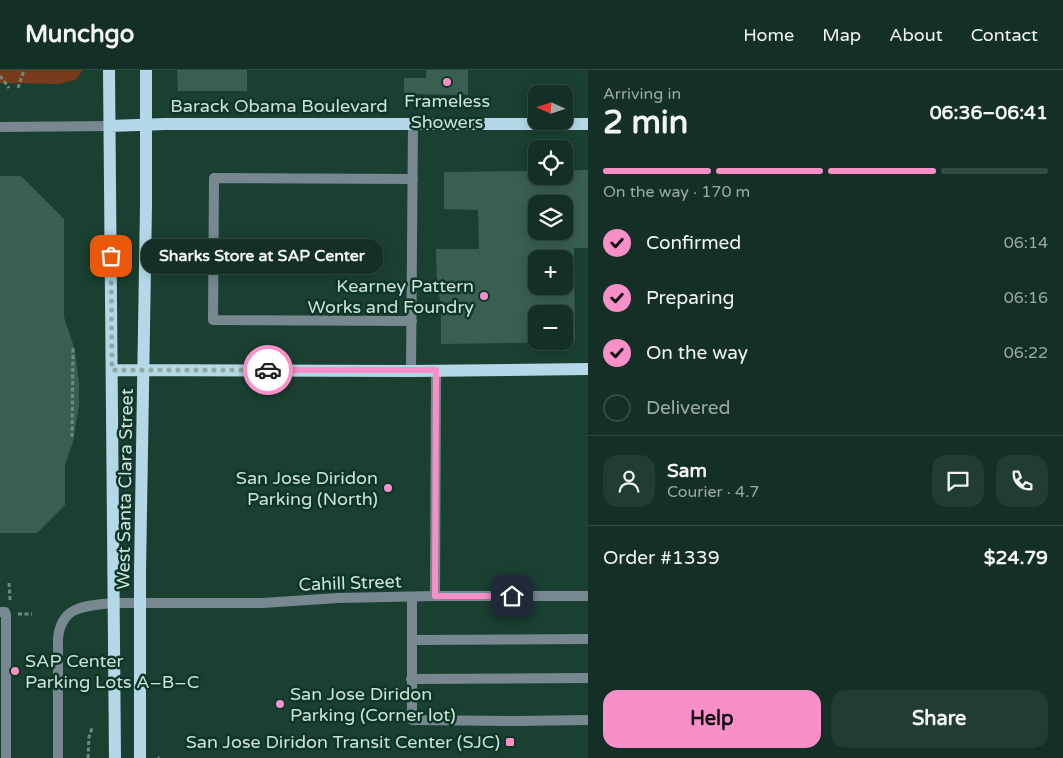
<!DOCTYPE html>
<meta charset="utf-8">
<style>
body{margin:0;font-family:"Varela Round",sans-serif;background:#213c32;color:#f1f3f6;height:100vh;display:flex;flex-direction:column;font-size:19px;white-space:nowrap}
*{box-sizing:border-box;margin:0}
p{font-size:16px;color:#9da9a7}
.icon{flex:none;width:28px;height:28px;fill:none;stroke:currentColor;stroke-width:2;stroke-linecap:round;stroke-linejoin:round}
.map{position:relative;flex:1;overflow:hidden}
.sheet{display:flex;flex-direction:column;background:#143026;width:475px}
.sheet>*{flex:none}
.needle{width:32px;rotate:273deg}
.controls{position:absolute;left:528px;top:15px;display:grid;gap:10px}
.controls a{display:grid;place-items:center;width:45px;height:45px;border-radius:10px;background:#143026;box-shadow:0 2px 12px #0003,0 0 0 1px #334b43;font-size:25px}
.pin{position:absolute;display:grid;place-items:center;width:42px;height:42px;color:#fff;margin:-21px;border-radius:10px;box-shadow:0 2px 8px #0006}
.courier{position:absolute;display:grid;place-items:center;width:50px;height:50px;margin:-25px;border:4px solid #f98fc9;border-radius:50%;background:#fff;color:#222;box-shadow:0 1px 6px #0007}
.bubble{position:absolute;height:35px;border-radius:15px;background:#143026;box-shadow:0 2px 12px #0003,0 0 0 1px #334b43;font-size:16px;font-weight:700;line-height:35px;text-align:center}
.summary em{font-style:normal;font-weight:700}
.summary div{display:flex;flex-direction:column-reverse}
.summary{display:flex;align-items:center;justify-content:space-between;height:85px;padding:0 15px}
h1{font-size:32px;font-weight:700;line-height:38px}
.bar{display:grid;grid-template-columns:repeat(4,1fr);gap:8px 5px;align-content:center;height:60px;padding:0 15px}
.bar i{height:6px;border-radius:4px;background:#334b43}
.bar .current{background:#f98fc9}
.bar p{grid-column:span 4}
.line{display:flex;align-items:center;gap:12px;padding:0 15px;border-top:1px solid #334b43}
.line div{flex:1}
.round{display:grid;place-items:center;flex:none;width:52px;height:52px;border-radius:15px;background:#213c32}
ol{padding:0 15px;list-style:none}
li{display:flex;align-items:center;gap:15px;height:55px}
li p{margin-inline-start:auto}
li .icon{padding:5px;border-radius:50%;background:#f98fc9;color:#111;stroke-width:4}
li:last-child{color:#9da9a7}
li i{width:28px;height:28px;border:2px solid #334b43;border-radius:50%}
.primary-button{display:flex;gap:10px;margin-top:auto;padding:10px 15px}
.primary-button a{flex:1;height:58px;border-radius:15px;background:#f98fc9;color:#111;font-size:20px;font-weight:700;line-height:58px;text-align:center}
.primary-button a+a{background:#213c32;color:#f1f3f6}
header{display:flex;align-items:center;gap:30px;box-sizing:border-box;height:70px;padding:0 25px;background:#143026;border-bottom:1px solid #334b43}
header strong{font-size:24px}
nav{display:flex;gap:28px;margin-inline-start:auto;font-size:18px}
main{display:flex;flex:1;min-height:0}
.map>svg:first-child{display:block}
.green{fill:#783c1c}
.building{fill:#395f50;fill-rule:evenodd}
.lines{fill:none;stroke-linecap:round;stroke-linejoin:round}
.path{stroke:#6d8b7f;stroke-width:3;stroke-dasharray:4 2.5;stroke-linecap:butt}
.service{stroke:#778890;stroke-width:10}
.tertiary{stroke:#778890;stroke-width:10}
.primary{stroke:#b4d8e7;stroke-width:12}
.done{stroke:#8ea99e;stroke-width:5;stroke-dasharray:0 9}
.route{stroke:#f98fc9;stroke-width:6}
.poi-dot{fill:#f98fc9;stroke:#0e3628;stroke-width:2}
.labels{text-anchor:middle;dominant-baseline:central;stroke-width:5;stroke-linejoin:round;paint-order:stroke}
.poi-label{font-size:18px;fill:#cde2d8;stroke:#0e3628;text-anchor:end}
.street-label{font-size:18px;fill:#cde2d8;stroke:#0e3628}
</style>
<header>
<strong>Munchgo</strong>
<nav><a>Home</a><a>Map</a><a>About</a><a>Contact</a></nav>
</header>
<main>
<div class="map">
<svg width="588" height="688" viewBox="0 0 588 688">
<rect width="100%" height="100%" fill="#1a4032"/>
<path class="green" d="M0 0H82L77 9 60 14 0 13Z"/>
<path class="building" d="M177 0H247V21H178Z
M426 0H468V25L404 24V8H426Z
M564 100H588V178H574L575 272 441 274V232L437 220 436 179H479L478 140 444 139V102L536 101V106H564ZM536 134H564V161H536ZM536 189H564V216H536ZM536 244H564V271H536Z
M0 106H21L64 149V247L75 280 79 314V335L73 372 65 395V435L37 463H0Z"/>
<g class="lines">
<path class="path" d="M0 6 9 18
M18 18 24 0
M72 367 73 278
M9 513 10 530
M18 544H32
M158 687 159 688
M88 688 89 667 92 658"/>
<path class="service" d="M412 251 213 250 214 108 413 109
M411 301 413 54
M435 526 436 300
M412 527V650L516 651 588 650
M0 542H5L6 545V688
M412 570 588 569
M411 609 588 608
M58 688V569C61 535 86 536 113 533"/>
<path class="tertiary" d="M0 57 110 56
M113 533H263L338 528 435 526H588"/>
<path class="primary" d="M109 0 115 688
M110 56 165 54H588
M112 300 411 301 588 299
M140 688V502L146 136V0"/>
</g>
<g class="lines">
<path class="done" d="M111 186 112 300H268"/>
<path class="route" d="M268 300H436L435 526H512"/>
</g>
<g class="poi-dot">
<circle cx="447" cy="12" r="5"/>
<circle cx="484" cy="226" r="5"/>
<circle cx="388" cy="418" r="5"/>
<circle cx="15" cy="601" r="5"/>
<circle cx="280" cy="634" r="5"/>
<rect x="505" y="667" width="10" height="10" rx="2.5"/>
</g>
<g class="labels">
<g class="poi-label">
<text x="447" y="31" text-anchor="middle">Frameless<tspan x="447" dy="21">Showers</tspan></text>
<text x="474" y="216">Kearney Pattern<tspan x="474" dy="21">Works and Foundry</tspan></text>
<text x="378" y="408">San Jose Diridon<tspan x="378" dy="21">Parking (North)</tspan></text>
<text x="25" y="591" text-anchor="start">SAP Center<tspan x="25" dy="21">Parking Lots A–B–C</tspan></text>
<text x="290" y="624" text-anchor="start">San Jose Diridon<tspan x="290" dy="21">Parking (Corner lot)</tspan></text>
<text x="500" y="672">San Jose Diridon Transit Center (SJC)</text>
</g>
<g class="street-label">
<text x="279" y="36">Barack Obama Boulevard</text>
<text transform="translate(125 419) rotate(-89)">West Santa Clara Street</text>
<text transform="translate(350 513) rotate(-2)">Cahill Street</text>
</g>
</g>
</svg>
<div class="controls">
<a><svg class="needle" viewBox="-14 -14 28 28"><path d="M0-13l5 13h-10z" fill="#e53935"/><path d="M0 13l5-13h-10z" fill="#9da9a7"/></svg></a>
<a><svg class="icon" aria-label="locate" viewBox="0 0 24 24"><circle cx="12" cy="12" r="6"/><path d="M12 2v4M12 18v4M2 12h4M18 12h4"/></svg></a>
<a><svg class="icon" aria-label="layers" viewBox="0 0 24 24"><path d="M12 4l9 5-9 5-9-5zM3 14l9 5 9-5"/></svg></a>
<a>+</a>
<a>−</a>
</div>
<div class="pin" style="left:111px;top:186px;background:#ea580c"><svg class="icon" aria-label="bag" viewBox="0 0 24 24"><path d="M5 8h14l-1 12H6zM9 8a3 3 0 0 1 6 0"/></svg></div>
<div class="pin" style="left:512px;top:526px;background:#1f2937"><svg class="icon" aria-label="home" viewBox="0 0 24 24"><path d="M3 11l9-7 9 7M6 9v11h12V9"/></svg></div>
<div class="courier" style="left:268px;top:300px"><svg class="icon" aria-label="car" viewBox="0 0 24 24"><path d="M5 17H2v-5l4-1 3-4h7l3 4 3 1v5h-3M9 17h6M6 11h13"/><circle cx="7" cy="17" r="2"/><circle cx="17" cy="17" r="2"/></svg></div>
<div class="bubble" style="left:141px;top:169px;width:242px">Sharks Store at SAP Center</div>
</div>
<section class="sheet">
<div class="summary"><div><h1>2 min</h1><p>Arriving in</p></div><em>06:36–06:41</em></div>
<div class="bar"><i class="current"></i><i class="current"></i><i class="current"></i><i></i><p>On the way · 170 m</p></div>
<ol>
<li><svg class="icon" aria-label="check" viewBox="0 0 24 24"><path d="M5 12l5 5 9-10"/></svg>Confirmed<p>06:14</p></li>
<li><svg class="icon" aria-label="check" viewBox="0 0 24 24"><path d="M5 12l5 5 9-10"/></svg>Preparing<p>06:16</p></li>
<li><svg class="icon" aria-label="check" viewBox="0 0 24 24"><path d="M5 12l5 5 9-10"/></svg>On the way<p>06:22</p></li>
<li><i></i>Delivered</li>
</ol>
<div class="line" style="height:90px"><a class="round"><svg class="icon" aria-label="person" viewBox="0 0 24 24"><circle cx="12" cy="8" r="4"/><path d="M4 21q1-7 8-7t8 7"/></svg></a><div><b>Sam</b><p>Courier · 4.7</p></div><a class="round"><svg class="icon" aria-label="chat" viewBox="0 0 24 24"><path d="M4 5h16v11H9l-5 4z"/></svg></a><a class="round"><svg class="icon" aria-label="phone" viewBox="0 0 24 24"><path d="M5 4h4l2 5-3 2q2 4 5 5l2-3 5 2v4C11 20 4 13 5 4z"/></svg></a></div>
<div class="line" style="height:65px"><div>Order #1339</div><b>$24.79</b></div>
<div class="primary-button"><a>Help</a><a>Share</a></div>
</section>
</main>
